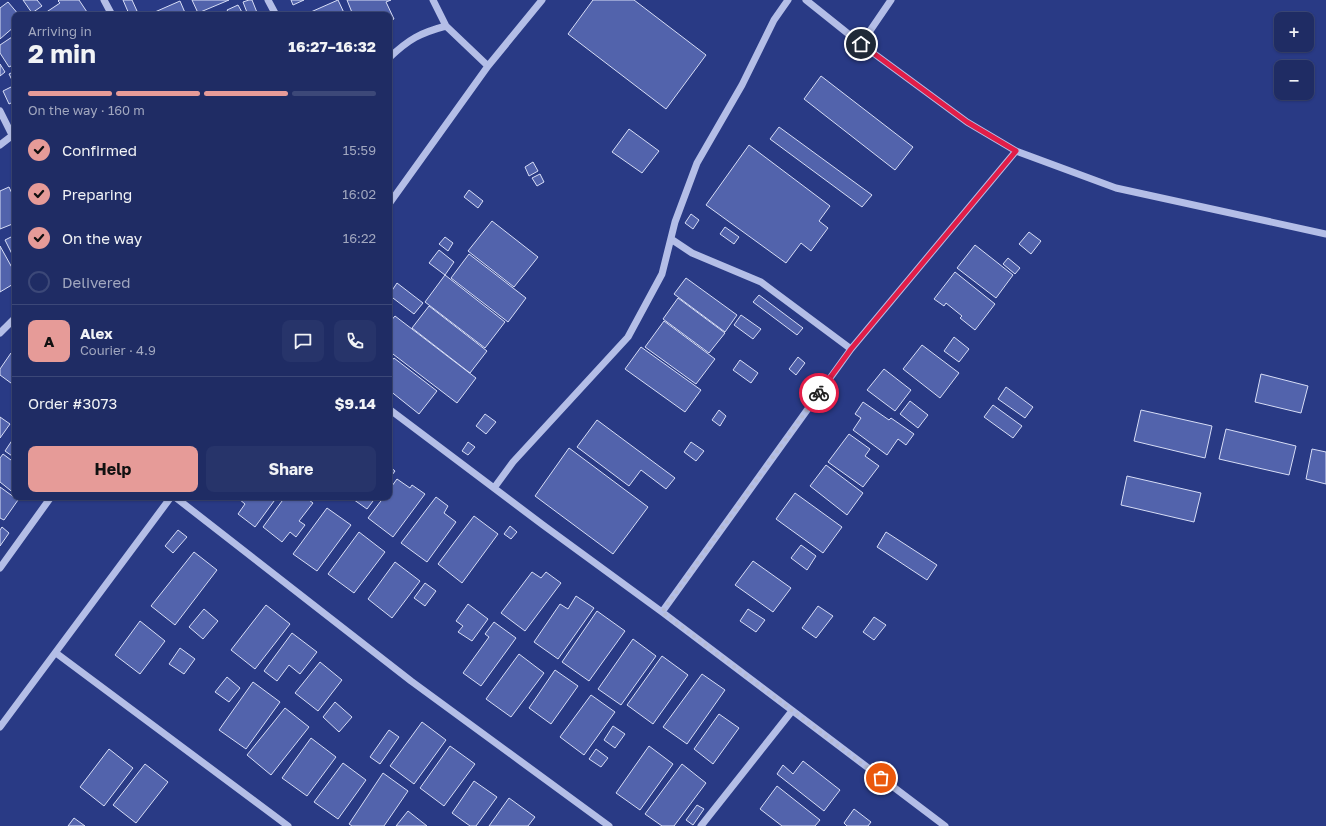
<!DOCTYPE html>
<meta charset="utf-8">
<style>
body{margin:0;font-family:"Golos Text",sans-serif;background:#27346a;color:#f1f3f6;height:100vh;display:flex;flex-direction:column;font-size:15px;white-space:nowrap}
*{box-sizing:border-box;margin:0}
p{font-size:13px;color:#a1a7bf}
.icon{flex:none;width:22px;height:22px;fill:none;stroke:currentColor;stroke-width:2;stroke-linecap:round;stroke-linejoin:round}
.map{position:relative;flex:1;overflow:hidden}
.details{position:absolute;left:12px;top:12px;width:380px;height:488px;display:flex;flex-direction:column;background:#1f2c64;border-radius:8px;box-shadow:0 1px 3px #0004,0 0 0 1px #3c4878}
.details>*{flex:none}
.fabs{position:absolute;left:1274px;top:12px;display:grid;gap:8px}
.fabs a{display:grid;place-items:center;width:40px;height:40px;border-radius:8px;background:#1f2c64;box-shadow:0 1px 3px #0004,0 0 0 1px #3c4878;font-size:20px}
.pin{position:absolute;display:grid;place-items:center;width:34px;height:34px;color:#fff;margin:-17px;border:2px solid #fff;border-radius:50%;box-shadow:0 1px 4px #0007}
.courier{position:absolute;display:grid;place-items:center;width:40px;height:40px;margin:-20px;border:3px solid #e11d48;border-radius:50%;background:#fff;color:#222;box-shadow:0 1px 5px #0007}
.summary em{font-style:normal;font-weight:700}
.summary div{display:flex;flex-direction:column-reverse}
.summary{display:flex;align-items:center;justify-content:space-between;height:68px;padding:0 16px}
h1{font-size:26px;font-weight:700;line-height:30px}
.bar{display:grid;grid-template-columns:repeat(4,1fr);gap:6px 4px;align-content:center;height:48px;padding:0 16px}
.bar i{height:5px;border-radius:3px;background:#3c4878}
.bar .active{background:#e69b98}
.bar p{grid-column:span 4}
.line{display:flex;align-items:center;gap:10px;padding:0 16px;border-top:1px solid #3c4878}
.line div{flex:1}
.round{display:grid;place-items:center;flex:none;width:42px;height:42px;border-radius:8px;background:#27346a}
ol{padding:0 16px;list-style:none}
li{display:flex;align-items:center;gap:12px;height:44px}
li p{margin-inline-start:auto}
li .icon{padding:4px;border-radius:50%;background:#e69b98;color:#111;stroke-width:4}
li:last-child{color:#a1a7bf}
li i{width:22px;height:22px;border:2px solid #3c4878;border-radius:50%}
.cta{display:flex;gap:8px;margin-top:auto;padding:8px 16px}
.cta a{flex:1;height:46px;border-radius:8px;background:#e69b98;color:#111;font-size:16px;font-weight:700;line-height:46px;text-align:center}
.cta a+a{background:#27346a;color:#f1f3f6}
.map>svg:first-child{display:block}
.building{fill:#5263ac;stroke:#d7ddf6}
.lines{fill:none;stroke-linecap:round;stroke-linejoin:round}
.minor{stroke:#b4bee7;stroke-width:7}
.done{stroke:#b4bad4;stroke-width:4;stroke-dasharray:0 7.2}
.route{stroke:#e11d48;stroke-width:5}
</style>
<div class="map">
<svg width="1326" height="826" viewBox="0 0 1326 826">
<rect width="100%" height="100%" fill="#293a85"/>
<path class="building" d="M23 0H37L42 6 32 13Z
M59 0H79L89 15H42L60 3 58 1Z
M123 0H132L137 11 129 14Z
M192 0H229L198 13Z
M249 0H252L258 15H248L243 2Z
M291 0H304L293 5Z
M338 0 345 15H304Z
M347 0H391L386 2 394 19 389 21V15H353Z
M593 0H634L706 55 666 109 568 34Z
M180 1 186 15H148Z
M8 2 19 15H15V26L0 39V8Z
M238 5 243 14 230 15 227 10Z
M15 35V64L9 67 0 53V45Z
M0 64 5 72 0 76Z
M15 71V86L9 74Z
M821 76 913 147 895 170 804 99Z
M13 86 15 91V101L9 104 3 91Z
M779 127 872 195 862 207 770 139Z
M629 129 659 151 642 173 612 152Z
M749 145 830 206 819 221 828 228 811 251 801 243 786 263 706 205Z
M533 162 538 171 529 176 525 167Z
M540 174 544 182 537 186 532 178Z
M9 187 15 200V223L0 229V191Z
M469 190 483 201 478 208 464 197Z
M691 214 699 220 693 229 685 223Z
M492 221 538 257 514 287 468 251Z
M725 227 739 237 734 244 720 234Z
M1029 232 1041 241 1031 254 1019 244Z
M15 235V260L5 240Z
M445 237 453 243 448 251 439 244Z
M975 245 1013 275 996 298 957 268Z
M0 246 15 273V283L0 292Z
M439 250 454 262 445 275 429 263Z
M469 254 526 298 508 322 451 278Z
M1008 258 1020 268 1015 274 1003 264Z
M955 272 995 304 975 330 960 318 962 316 946 303 944 306 934 299Z
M445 275 505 322 485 348 425 302Z
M686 278 737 315 725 332 674 294Z
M397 283 423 303 414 314 389 295Z
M759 295 803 328 797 335 753 302Z
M678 298 725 333 709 353 663 319Z
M429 306 487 351 470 373 412 328Z
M741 315 761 329 753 339 734 325Z
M395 316 476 378 457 403 389 351V323Z
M664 321 715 359 696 384 645 347Z
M954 337 969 349 959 362 944 351Z
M922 345 959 373 940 398 903 369Z
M641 347 701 390 685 412 625 369Z
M11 353 15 356V386L0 375V369Z
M798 357 805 363 796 375 789 369Z
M394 358 437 391 419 414 389 390V364Z
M740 360 758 373 751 383 733 370Z
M884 369 911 390 895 411 867 390Z
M1261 374 1308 386 1301 413 1255 402Z
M1006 387 1033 407 1025 418 998 399Z
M910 401 928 415 918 428 900 414Z
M863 402 889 420 891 418 914 434 906 445 898 439 887 455 853 430 861 418 855 414Z
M993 405 1022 426 1013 438 984 417Z
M719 410 726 416 720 426 712 420Z
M1141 410 1212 426 1205 458 1134 441Z
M485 414 496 422 486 434 476 426Z
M0 417 10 424 0 438Z
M597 420 675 478 666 489 641 470 629 486 577 447Z
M1226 429 1296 446 1289 475 1219 459Z
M849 434 870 449 865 456 879 466 863 487 828 462Z
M15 436V458L5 451Z
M468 442 475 447 468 455 462 451Z
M691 442 704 451 696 461 684 452Z
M569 448 648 507 613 554 535 496Z
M1312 449 1326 452V484L1306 479Z
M3 454 15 463V494L0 482V458Z
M826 465 863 493 847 515 810 486Z
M389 466 395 471 389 479Z
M1127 476 1201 493 1194 522 1121 505Z
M397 479 410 488 412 485 425 494 393 537 368 518 384 497H389V490Z
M0 487 18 500 4 520 0 518Z
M795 493 842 527 823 553 776 519Z
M240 497H277L255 527 238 514 245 504 239 499Z
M285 497H305L313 503 299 521 305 525 296 537 290 532 282 542 263 527Z
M350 497H376L367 509Z
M436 497 448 506 444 513 456 522 427 562 401 543Z
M327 508 351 525 317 571 293 554Z
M474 516 498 534 462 583 438 564Z
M510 526 517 532 511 539 504 534Z
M2 527 9 533 0 546V530Z
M178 530 187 537 173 553 165 546Z
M359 532 385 552 354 593 328 574Z
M886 532 937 565 927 580 877 547Z
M801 545 816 556 807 570 791 558Z
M194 552 217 570 175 625 151 606Z
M753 561 791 588 773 612 735 585Z
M395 562 420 581 392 618 368 599Z
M532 572 541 578 546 572 561 583 525 631 501 613Z
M425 583 436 591 425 606 414 598Z
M576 596 594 608 558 659 534 642 560 604 568 609Z
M468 604 488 619 472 641 458 632 463 626 456 621Z
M266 605 290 624 255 669 231 650Z
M818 606 833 616 816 638 802 628Z
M204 609 218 621 203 639 189 627Z
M748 609 765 620 756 632 740 621Z
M597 611 625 631 589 681 562 662Z
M874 617 886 625 874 640 863 632Z
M140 621 165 641 140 674 115 655Z
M494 622 516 638 481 686 463 673 489 637 485 634Z
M292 633 317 652 300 674 289 665 277 681 264 671Z
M633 639 656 656 621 705 598 689Z
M180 648 195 659 184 674 169 664Z
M519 654 544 673 511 717 486 699Z
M662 656 688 675 653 724 627 705Z
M320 662 342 680 318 711 295 693Z
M555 670 578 686 551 724 529 708Z
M702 674 725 690 687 744 663 727Z
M227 677 240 688 229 702 215 692Z
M253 682 280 702 246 749 219 730Z
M591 695 615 712 584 755 560 737Z
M335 702 352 717 339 732 323 717Z
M285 708 309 727 271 775 247 755Z
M719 714 739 728 713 764 694 749Z
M422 722 446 740 414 784 390 766Z
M613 726 625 734 615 748 604 740Z
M389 730 399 737 380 764 370 757Z
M311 738 336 757 307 796 282 778Z
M450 746 475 764 444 806 420 788Z
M649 746 673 764 640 810 616 793Z
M109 749 133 768 104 806 80 787Z
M596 749 608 758 601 767 589 759Z
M803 761 840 790 824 811 777 774 783 765 793 774Z
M343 763 366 780 338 819 314 802Z
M145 764 168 782 136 823 113 805Z
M682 764 706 783 674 826H662L645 814Z
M383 773 408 791 384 826H352L349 824Z
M474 781 497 797 476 826H470L452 813Z
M777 786 820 820 815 826H782L760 809Z
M509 798 535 817 528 826H489Z
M697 805 704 809 693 825 686 820Z
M854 809 871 822 868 826H847L844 823Z
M408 811 427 826H396Z
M74 818 85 826H68Z"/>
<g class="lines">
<path class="minor" d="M104 0 112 15
M268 0 276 15
M433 0 446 26 488 66
M806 0 861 44 967 122 1016 151 1116 188 1326 234
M861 44 891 0
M389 58C409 39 420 33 446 26
M0 111 15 141
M0 145 13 135
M389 204 488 66 542 0
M671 239 692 253 761 282 851 349
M0 333 15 318
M389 409 543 525 662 612 945 826
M494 488 513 462 628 337 662 274 675 222 697 163 742 85 774 20 788 0
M175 497 411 681 609 826
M0 568 51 497
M662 612 851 349 1016 151
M56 653 288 826
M0 727 171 497
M701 826 792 711"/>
</g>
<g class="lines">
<path class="done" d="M819 393 662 612 881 778"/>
<path class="route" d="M819 393 851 349 1016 151 967 122 861 44"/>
</g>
</svg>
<div class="fabs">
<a>+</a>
<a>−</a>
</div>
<div class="pin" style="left:881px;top:778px;background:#ea580c"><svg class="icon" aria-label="bag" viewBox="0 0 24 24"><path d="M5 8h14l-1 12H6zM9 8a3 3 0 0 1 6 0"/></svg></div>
<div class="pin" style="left:861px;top:44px;background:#1f2937"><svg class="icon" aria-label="home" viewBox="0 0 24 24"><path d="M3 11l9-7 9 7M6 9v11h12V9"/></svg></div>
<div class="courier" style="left:819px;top:393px"><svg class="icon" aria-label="bike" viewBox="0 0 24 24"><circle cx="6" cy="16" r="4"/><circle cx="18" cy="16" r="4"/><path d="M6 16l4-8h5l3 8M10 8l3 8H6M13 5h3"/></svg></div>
<section class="details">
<div class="summary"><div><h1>2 min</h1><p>Arriving in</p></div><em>16:27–16:32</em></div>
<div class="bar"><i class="active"></i><i class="active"></i><i class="active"></i><i></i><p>On the way · 160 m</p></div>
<ol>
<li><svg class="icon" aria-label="check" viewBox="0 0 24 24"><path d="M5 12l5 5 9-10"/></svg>Confirmed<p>15:59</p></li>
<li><svg class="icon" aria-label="check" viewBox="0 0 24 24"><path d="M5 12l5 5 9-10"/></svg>Preparing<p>16:02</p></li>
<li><svg class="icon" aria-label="check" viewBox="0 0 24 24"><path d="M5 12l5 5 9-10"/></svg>On the way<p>16:22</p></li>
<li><i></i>Delivered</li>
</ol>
<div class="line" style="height:72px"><b class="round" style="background:#e69b98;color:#111">A</b><div><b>Alex</b><p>Courier · 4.9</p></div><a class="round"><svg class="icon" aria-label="chat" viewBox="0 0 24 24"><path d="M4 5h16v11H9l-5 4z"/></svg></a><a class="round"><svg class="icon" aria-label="phone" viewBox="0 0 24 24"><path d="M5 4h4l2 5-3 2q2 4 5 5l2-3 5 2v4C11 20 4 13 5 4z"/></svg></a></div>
<div class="line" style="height:52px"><div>Order #3073</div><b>$9.14</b></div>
<div class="cta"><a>Help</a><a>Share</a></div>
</section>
</div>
